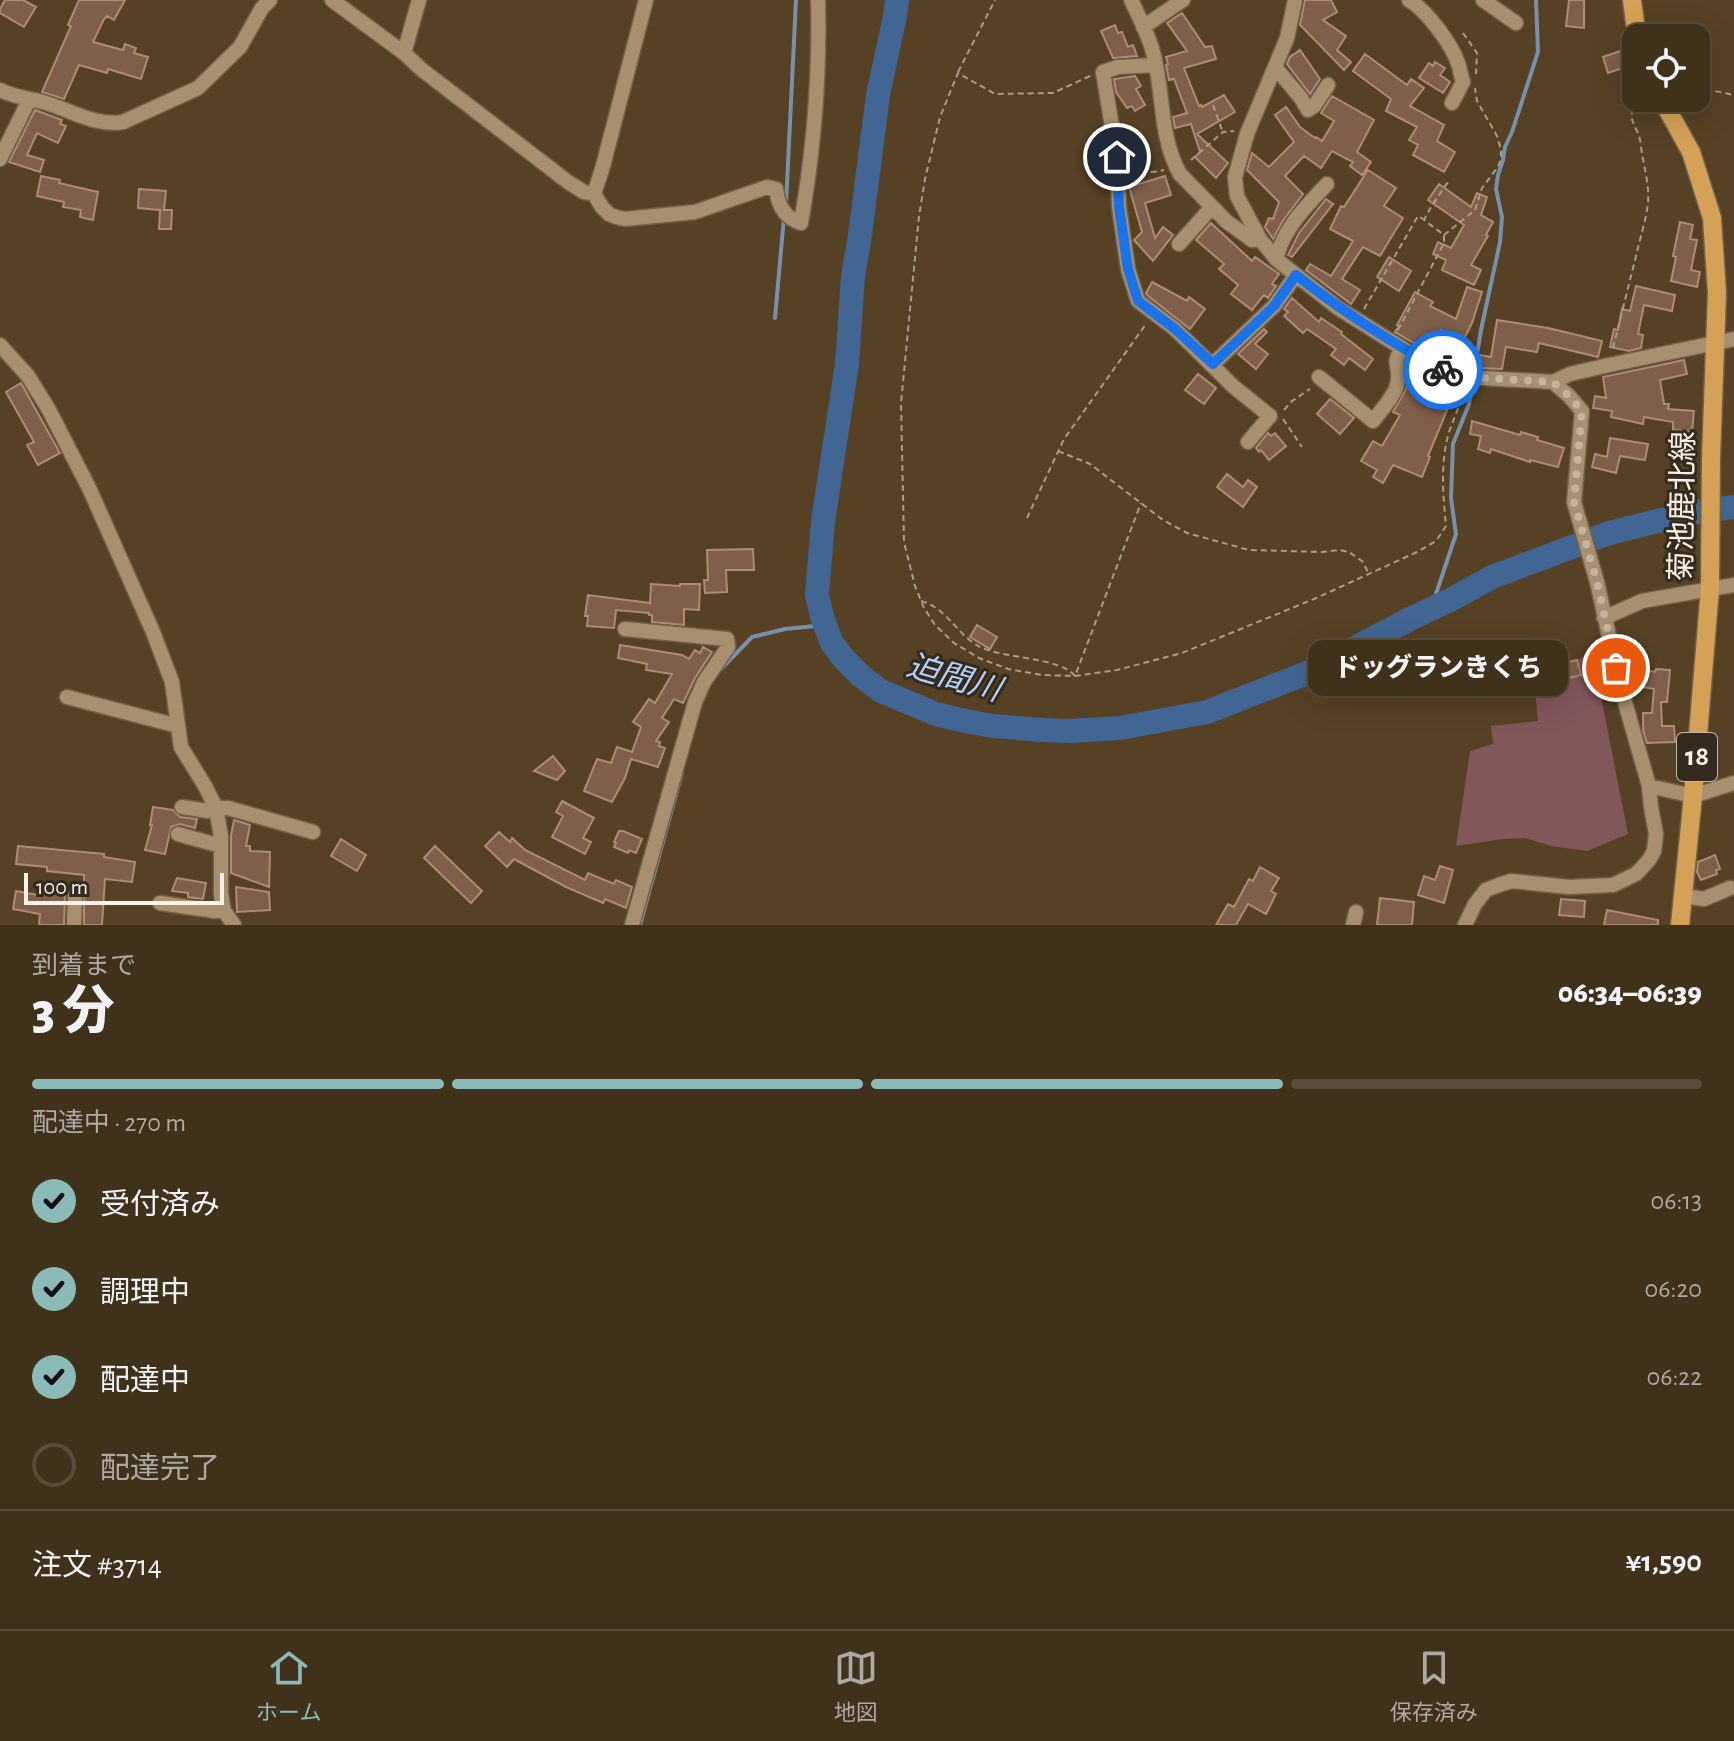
<!DOCTYPE html>
<html lang="ja">
<meta charset="utf-8">
<style>
body{margin:0;font-family:"Alegreya Sans","Noto Sans JP",sans-serif;background:#4b3d28;color:#f1f3f6;height:100vh;display:flex;flex-direction:column;font-size:30px;white-space:nowrap}
*{box-sizing:border-box;margin:0}
p{font-size:26px;color:#aea9a3}
.icon{flex:none;width:44px;height:44px;fill:none;stroke:currentColor;stroke-width:2;stroke-linecap:round;stroke-linejoin:round}
.map{position:relative;height:925px;overflow:hidden}
.side{display:flex;flex-direction:column;background:#40311b;flex:1}
.side>*{flex:none}
.buttons{position:absolute;left:1622px;top:24px;display:grid;gap:16px}
.buttons a{display:grid;place-items:center;width:88px;height:88px;border-radius:16px;background:#40311b;box-shadow:0 8px 32px #0002,0 0 0 2px #594c3a;font-size:40px}
.scale{position:absolute;left:24px;bottom:20px;width:200px;box-sizing:border-box;padding-left:8px;border:4px solid #fdf2e5;border-top:0;font-size:22px;line-height:28px;white-space:nowrap;color:#fdf2e5;-webkit-text-stroke:6px #342a1d;paint-order:stroke}
.pin{position:absolute;display:grid;place-items:center;width:68px;height:68px;color:#fff;margin:-34px;border:4px solid #fff;border-radius:50%;box-shadow:0 2px 8px #0007}
.courier{position:absolute;display:grid;place-items:center;width:80px;height:80px;margin:-40px;border:6px solid #1a73e8;border-radius:50%;background:#fff;color:#222;box-shadow:0 2px 10px #0007}
.bubble{position:absolute;height:56px;border-radius:16px;background:#40311b;box-shadow:0 8px 32px #0002,0 0 0 2px #594c3a;font-size:26px;font-weight:800;line-height:56px;text-align:center}
.overview em{font-style:normal;font-weight:800}
.overview div{display:flex;flex-direction:column-reverse}
.overview{display:flex;align-items:center;justify-content:space-between;height:136px;padding:0 32px}
h1{font-size:52px;font-weight:800;line-height:60px}
.bar{display:grid;grid-template-columns:repeat(4,1fr);gap:12px 8px;align-content:center;height:96px;padding:0 32px}
.bar i{height:10px;border-radius:6px;background:#594c3a}
.bar .active{background:#8bbbb9}
.bar p{grid-column:span 4}
.line{display:flex;align-items:center;gap:20px;padding:0 32px;border-top:2px solid #594c3a}
.line div{flex:1}
ol{padding:0 32px;list-style:none}
li{display:flex;align-items:center;gap:24px;height:88px}
li p{margin-inline-start:auto}
li .icon{padding:8px;border-radius:50%;background:#8bbbb9;color:#111;stroke-width:4}
li:last-child{color:#aea9a3}
li i{width:44px;height:44px;border:4px solid #594c3a;border-radius:50%}
.tab-bar{display:flex;justify-content:space-around;align-items:center;height:112px;border-top:2px solid #594c3a;background:#40311b;font-size:22px;color:#aea9a3}
.tab-bar a{display:grid;justify-items:center;gap:4px}
.tab-bar .active{color:#8bbbb9}
.map>svg:first-child{display:block}
.green{fill:#81575a}
.lines{fill:none;stroke-linecap:round;stroke-linejoin:round}
.stream{stroke:#7990ac;stroke-width:4}
.river{stroke:#416693;stroke-width:24}
.building{fill:#7f5f4a;stroke:#ae8b75;stroke-width:2}
.minor-casing{stroke:#716047;stroke-width:17}
.major-casing{stroke:#716047;stroke-width:21}
.path{stroke:#ab9c87;stroke-width:2;stroke-dasharray:6 4;stroke-linecap:butt}
.minor{stroke:#a78f70;stroke-width:14}
.major{stroke:#d4a156;stroke-width:18}
.done{stroke:#c3b4a1;stroke-width:8;stroke-dasharray:0 14.4}
.route{stroke:#1a73e8;stroke-width:10}
.labels{text-anchor:middle;dominant-baseline:central;stroke-width:6;stroke-linejoin:round;paint-order:stroke}
.shield{fill:#342a1d;stroke:#c1b6a9;stroke-width:2}
.shield-label{font-size:28px;font-weight:bold;fill:#fdf2e5}
.street-label{font-size:30px;fill:#fdf2e5;stroke:#342a1d}
.water-label{font-size:32px;font-style:italic;fill:#b0d1fa;stroke:#342a1d}
</style>
<div class="map">
<svg width="1734" height="925" viewBox="0 0 1734 925">
<rect width="100%" height="100%" fill="#564124"/>
<path class="green" d="M1592 651 1628 834 1587 851 1551 846 1525 838 1503 839 1456 846 1470 751 1493 744 1491 726 1538 721 1533 671 1550 666 1554 682 1580 675 1577 660Z"/>
<g class="lines">
<path class="stream" d="M786 204 796 0
M775 318 784 217
M1431 609 1456 534 1451 498 1453 444 1469 404 1481 330 1500 242 1502 217 1496 189 1498 175 1503 160 1505 147 1512 132 1538 52 1536 0
M721 669 752 637 785 629 825 625
M640 925 682 773"/>
<path class="river" d="M897 0 895 16 878 95 860 235 853 276 847 364 823 521 817 595 823 620 832 643 844 659 861 676 881 691 936 714 965 721 993 726 1043 730 1070 731 1120 728 1207 712 1307 673 1412 618 1454 598 1492 577 1609 533 1690 513 1734 507"/>
</g>
<path class="building" d="M5 0H23L36 7 24 27 0 13V9Z
M79 0H125L114 20 107 16 104 19 93 42 123 50 125 44 136 48 134 53 148 57 141 79 108 69 107 73 79 65 64 99 42 92 71 26 68 25Z
M1305 0H1331L1337 12 1323 20 1346 36 1337 50 1351 62 1344 70 1300 25Z
M1569 0H1584V28L1566 26Z
M1182 13 1205 47 1212 46 1216 59 1184 68 1199 106 1201 105 1202 107 1224 95 1235 112 1197 134 1228 163 1216 178 1195 157 1200 152 1191 124 1175 128 1173 117 1187 113 1174 79 1169 80 1166 65 1168 64 1166 57 1187 51 1167 23Z
M1115 25 1118 33 1122 32 1128 47 1133 45 1137 56 1113 58 1101 31Z
M1626 49 1632 65 1608 73 1603 57Z
M1300 50 1320 79 1310 94 1287 64 1290 57Z
M1365 54 1407 85 1411 79 1424 88 1410 106 1444 125 1437 141 1455 152 1444 172 1413 155 1418 145 1409 140 1417 127 1386 111 1391 99 1353 71Z
M1435 62 1445 68 1440 75 1450 82 1443 93 1419 78 1429 63 1433 66Z
M1135 76 1141 86 1136 89 1145 105 1135 111 1132 106 1127 108 1116 92 1114 79Z
M1332 96 1374 120 1357 152 1371 162 1362 175 1350 166 1353 162 1332 151 1321 168 1304 156 1285 176 1303 194 1282 222 1273 239 1265 227 1269 218 1273 219 1279 202 1247 170 1252 153 1269 167 1294 142 1275 115 1286 107 1300 127 1315 138 1316 137 1322 141 1334 121 1321 113Z
M35 110 62 120 60 124 66 126 58 143 37 133 27 155 44 160 40 172 9 162Z
M1368 170 1396 188 1384 206 1403 218 1380 256 1363 247 1342 279 1360 290 1351 304 1306 270 1310 264 1331 276 1353 241 1330 229 1341 206 1344 207Z
M41 176 60 180 59 183 98 192 93 220 80 217 81 210 63 207 64 202 37 196Z
M1165 176 1171 195 1145 203 1155 238 1163 227 1173 235 1153 261 1134 240 1142 232 1129 187Z
M1439 184 1471 207 1477 193 1487 197 1481 215 1493 222 1486 235 1488 236 1471 265 1481 270 1474 285 1442 270 1446 260 1433 254 1438 242 1451 248 1464 225 1428 200Z
M139 189 166 191 164 210H172L171 229H159L160 210 138 208Z
M1326 199 1333 204 1292 257 1288 255 1299 233Z
M1680 222 1693 225 1690 239 1697 240 1691 270 1700 272 1697 287 1671 281 1676 257 1673 256Z
M1211 223 1252 261 1255 257 1279 274 1272 284 1276 286 1268 298 1264 295 1252 310 1231 294 1238 285 1219 269 1224 264 1196 240Z
M1389 257 1411 271 1399 291 1377 277Z
M1152 282 1187 301 1189 297 1205 309 1190 329 1147 295 1146 293Z
M1636 286 1675 295 1672 311 1644 305 1638 334 1643 335 1641 348 1629 351 1610 347 1614 329 1618 330 1622 309 1630 311Z
M1467 287 1482 292 1472 323 1463 341 1441 330 1429 352 1395 332 1399 326 1397 325 1415 292 1433 302 1430 306 1456 319Z
M1292 298 1319 322 1321 318 1342 332 1341 334 1373 359 1365 370 1349 358 1344 365 1331 355 1336 349 1307 329 1303 333 1284 316 1288 312 1284 309Z
M1497 320 1548 328 1602 341 1598 357 1539 343 1537 352 1506 347 1502 369 1478 368 1480 355 1491 357Z
M1264 329 1267 332 1255 344 1268 354 1256 369 1238 354Z
M1684 360 1687 374 1660 380 1664 404H1669L1668 409 1694 411 1692 432 1673 430V422L1644 417 1643 424 1611 417 1612 411 1593 408 1595 396 1606 398 1603 377Z
M1409 370 1433 380 1434 377 1447 383 1440 400 1450 403 1428 456 1430 457 1422 477 1393 465 1383 483 1373 477 1377 470 1361 461 1373 441 1382 446 1400 415 1393 412 1406 389Z
M1198 374 1216 388 1204 404 1185 390Z
M21 383 60 453 38 465 27 445 34 442 6 392Z
M1330 399 1354 418 1340 434 1317 414Z
M1472 421 1520 435 1521 432 1538 437 1537 440 1564 448 1558 467 1530 460V462L1491 449 1490 453 1478 449 1481 436 1470 434Z
M1268 433 1271 436 1275 433 1286 446 1269 460 1261 450 1259 452 1256 448Z
M1610 438 1648 444 1645 460 1620 456 1616 473 1592 467 1595 454 1607 457Z
M1227 474 1243 487 1248 480 1257 487 1243 507 1217 487Z
M753 549 754 570H726L727 592 705 593 704 580H708L707 550Z
M651 584 680 586V584H700L699 610 684 609V625L652 622V615H649V613L616 610 614 628 587 626 588 616H585L588 595 650 603Z
M977 625 997 637 990 649 970 637Z
M620 645 682 655 689 659 695 650 700 653 703 647 712 652 695 678 683 703 674 699 662 718 669 722 656 741 660 742 659 746 665 748 658 767 631 759 625 778 612 802 584 791 597 759 611 763 617 747 632 752 641 727 633 722 649 699 655 703 672 674 646 670 647 664 618 658Z
M1577 660 1581 675 1553 682 1550 666Z
M1629 667 1655 672 1656 669 1670 670 1667 702H1661L1662 726H1674L1675 742 1647 743 1643 730V713H1652L1654 689 1630 685 1628 674Z
M553 756 565 771 557 780 534 771Z
M562 801 594 818 583 838 591 842 585 854 552 837 563 816 556 812Z
M153 807 173 810 180 817 197 819 195 828 180 824 171 827 165 854 145 850 152 825H150Z
M234 820 250 825 246 846H250V851L270 852 269 887 231 873V835Z
M619 831H623L642 839 636 853 629 850 628 853 614 847 616 843 614 842Z
M499 832 510 842 512 838 525 850 585 880 588 873 614 884 616 880 632 887 626 908 605 899 603 903 566 887 514 859 507 867 485 846Z
M341 839 366 855 357 871 331 856Z
M18 846 104 854V857L135 862 132 882 105 879 102 925H84V875L47 871V867L16 864Z
M435 846 482 891 471 903 424 858Z
M1715 855 1720 869 1716 870 1717 874 1701 880 1697 872 1698 862Z
M1440 866 1453 870 1444 903 1418 895 1424 876 1435 880Z
M1260 867 1279 878 1271 891 1276 894 1266 914 1248 904 1236 925H1216L1228 904 1234 907 1249 879 1253 881Z
M177 878 206 883 203 899 188 897V893L172 891Z
M236 887 269 892 270 910 237 912Z
M16 891 44 896 45 891 65 894 64 925H39L40 914 13 909Z
M1380 898 1414 902 1412 925H1377Z
M1561 899 1585 901 1584 917 1559 915Z
M1607 910 1658 920V925H1604Z"/>
<g class="lines">
<defs>
<path id="minor" d="M332 0 404 53 421 69 568 182 584 192 594 194 602 207 609 214 616 217 625 219 695 212 767 187 776 189C778 205 784 218 801 223 814 149 820 75 818 0
M1131 0C1139 17 1148 34 1153 52 1164 92 1159 137 1180 174L1226 221 1252 240 1260 239
M1295 0 1287 38 1247 134 1235 177 1237 196 1260 239 1276 259 1296 275 1338 308 1410 353 1453 375 1467 377 1553 382 1570 374 1609 365 1734 339
M1409 0C1427 11 1451 43 1458 63 1460 69 1461 76 1463 82L1452 103
M1483 0 1516 23
M1143 27 1183 0
M404 53 419 0
M1155 65 1118 67 1103 72 1117 157 1119 207 1128 269 1138 301 1175 329 1234 387 1270 416 1248 442
M1275 67 1301 98 1308 110 1314 106 1328 85
M0 90C14 97 28 98 43 102 68 109 96 127 123 122L198 88 240 47 262 8 270 0
M0 159 29 100
M594 194 603 166 646 0
M1179 244 1212 207
M1276 259C1284 228 1306 206 1327 184
M0 345 28 376 49 410 90 490 153 632 172 682 181 747 205 786 216 808 221 836V894L224 911 234 925
M1213 364 1274 306 1296 275
M1319 377 1373 421C1381 410 1397 394 1398 380 1400 365 1391 365 1402 348
M1604 618 1642 601 1734 585
M625 629 727 639 728 647 704 682 695 702 632 925
M67 697 178 726
M1649 786 1693 796 1734 783
M182 807 208 811 216 808H228L313 832
M178 834 221 846
M1683 896 1704 899 1730 888
M160 903 215 911H224
M74 925 75 896
M1353 925 1356 912
M1465 925 1475 904 1486 890 1499 885 1511 881 1569 887 1613 885 1636 874 1649 860 1654 851 1656 834 1651 807 1649 786 1620 685 1597 582 1574 502 1582 411 1569 396 1553 382"/>
<path id="major" d="M1632 0 1637 38
M1661 98 1691 152 1712 218 1717 293 1711 458 1710 588 1693 796 1680 925"/>
</defs>
<use href="#minor" class="minor-casing"/>
<use href="#major" class="major-casing"/>
<path class="path" d="M1463 33 1477 53 1476 74
M958 72 995 0
M1090 76 1053 93 995 94 958 73 940 117 925 179 919 216 901 403 904 542 915 586 924 608 935 625 954 643 979 658 1008 669 1042 675 1075 676 1117 670 1182 653 1314 599 1417 552 1436 541 1446 526C1443 495 1440 463 1449 432 1454 418 1460 405 1464 391
M1696 87 1734 95
M1213 105 1222 130
M1191 160 1223 132 1234 131
M1132 166C1144 173 1152 173 1164 170
M1444 235 1475 210 1482 188 1497 168 1501 160V150L1497 136 1477 101 1475 88
M1364 309 1418 216 1423 219
M1398 330 1444 243V235L1424 220 1431 207 1450 179
M1613 348C1621 316 1629 284 1637 252 1641 233 1650 210 1648 190 1647 176 1643 162 1641 147 1640 124 1620 119 1642 98
M1284 410 1292 401 1310 389
M1283 419 1302 447
M1058 451 1090 464 1163 520 1187 533 1249 550 1322 552 1339 550 1349 552 1362 561 1368 572
M1027 518 1064 439 1146 324
M921 601C947 608 957 635 980 647 1005 659 1060 657 1075 676L1141 503"/>
<use href="#minor" class="minor"/>
<use href="#major" class="major"/>
</g>
<g class="lines">
<path class="done" d="M1443 370 1453 375 1467 377 1553 382 1569 396 1582 411 1574 502 1597 582 1616 668"/>
<path class="route" d="M1117 157 1119 207 1128 269 1138 301 1175 329 1213 364 1274 306 1296 275C1342 311 1391 343 1443 370"/>
</g>
<g class="labels">
<rect class="shield" x="1677" y="733" width="40" height="48" rx="6"/>
<g class="shield-label">
<text x="1697" y="757">18</text>
</g>
<g class="street-label">
<text transform="translate(1683 506) rotate(-89)">菊池鹿北線</text>
</g>
<g class="water-label">
<text transform="translate(954 678) rotate(16)">迫間川</text>
</g>
</g>
</svg>
<div class="buttons">
<a><svg class="icon" aria-label="locate" viewBox="0 0 24 24"><circle cx="12" cy="12" r="6"/><path d="M12 2v4M12 18v4M2 12h4M18 12h4"/></svg></a>
</div>
<div class="scale">100 m</div>
<div class="pin" style="left:1616px;top:668px;background:#ea580c"><svg class="icon" aria-label="bag" viewBox="0 0 24 24"><path d="M5 8h14l-1 12H6zM9 8a3 3 0 0 1 6 0"/></svg></div>
<div class="pin" style="left:1117px;top:157px;background:#1f2937"><svg class="icon" aria-label="home" viewBox="0 0 24 24"><path d="M3 11l9-7 9 7M6 9v11h12V9"/></svg></div>
<div class="courier" style="left:1443px;top:370px"><svg class="icon" aria-label="bike" viewBox="0 0 24 24"><circle cx="6" cy="16" r="4"/><circle cx="18" cy="16" r="4"/><path d="M6 16l4-8h5l3 8M10 8l3 8H6M13 5h3"/></svg></div>
<div class="bubble" style="left:1308px;top:640px;width:260px">ドッグランきくち</div>
</div>
<section class="side">
<div class="overview"><div><h1>3 分</h1><p>到着まで</p></div><em>06:34–06:39</em></div>
<div class="bar"><i class="active"></i><i class="active"></i><i class="active"></i><i></i><p>配達中 · 270 m</p></div>
<ol>
<li><svg class="icon" aria-label="check" viewBox="0 0 24 24"><path d="M5 12l5 5 9-10"/></svg>受付済み<p>06:13</p></li>
<li><svg class="icon" aria-label="check" viewBox="0 0 24 24"><path d="M5 12l5 5 9-10"/></svg>調理中<p>06:20</p></li>
<li><svg class="icon" aria-label="check" viewBox="0 0 24 24"><path d="M5 12l5 5 9-10"/></svg>配達中<p>06:22</p></li>
<li><i></i>配達完了</li>
</ol>
<div class="line" style="height:104px"><div>注文 #3714</div><b>¥1,590</b></div>
</section>
<nav class="tab-bar">
<a class="active"><svg class="icon" aria-label="home" viewBox="0 0 24 24"><path d="M3 11l9-7 9 7M6 9v11h12V9"/></svg>ホーム</a>
<a><svg class="icon" aria-label="map" viewBox="0 0 24 24"><path d="M3 6l6-2 6 2 6-2v14l-6 2-6-2-6 2zM9 4v14M15 6v14"/></svg>地図</a>
<a><svg class="icon" aria-label="saved" viewBox="0 0 24 24"><path d="M7 4h10v16l-5-4-5 4z"/></svg>保存済み</a>
</nav>
